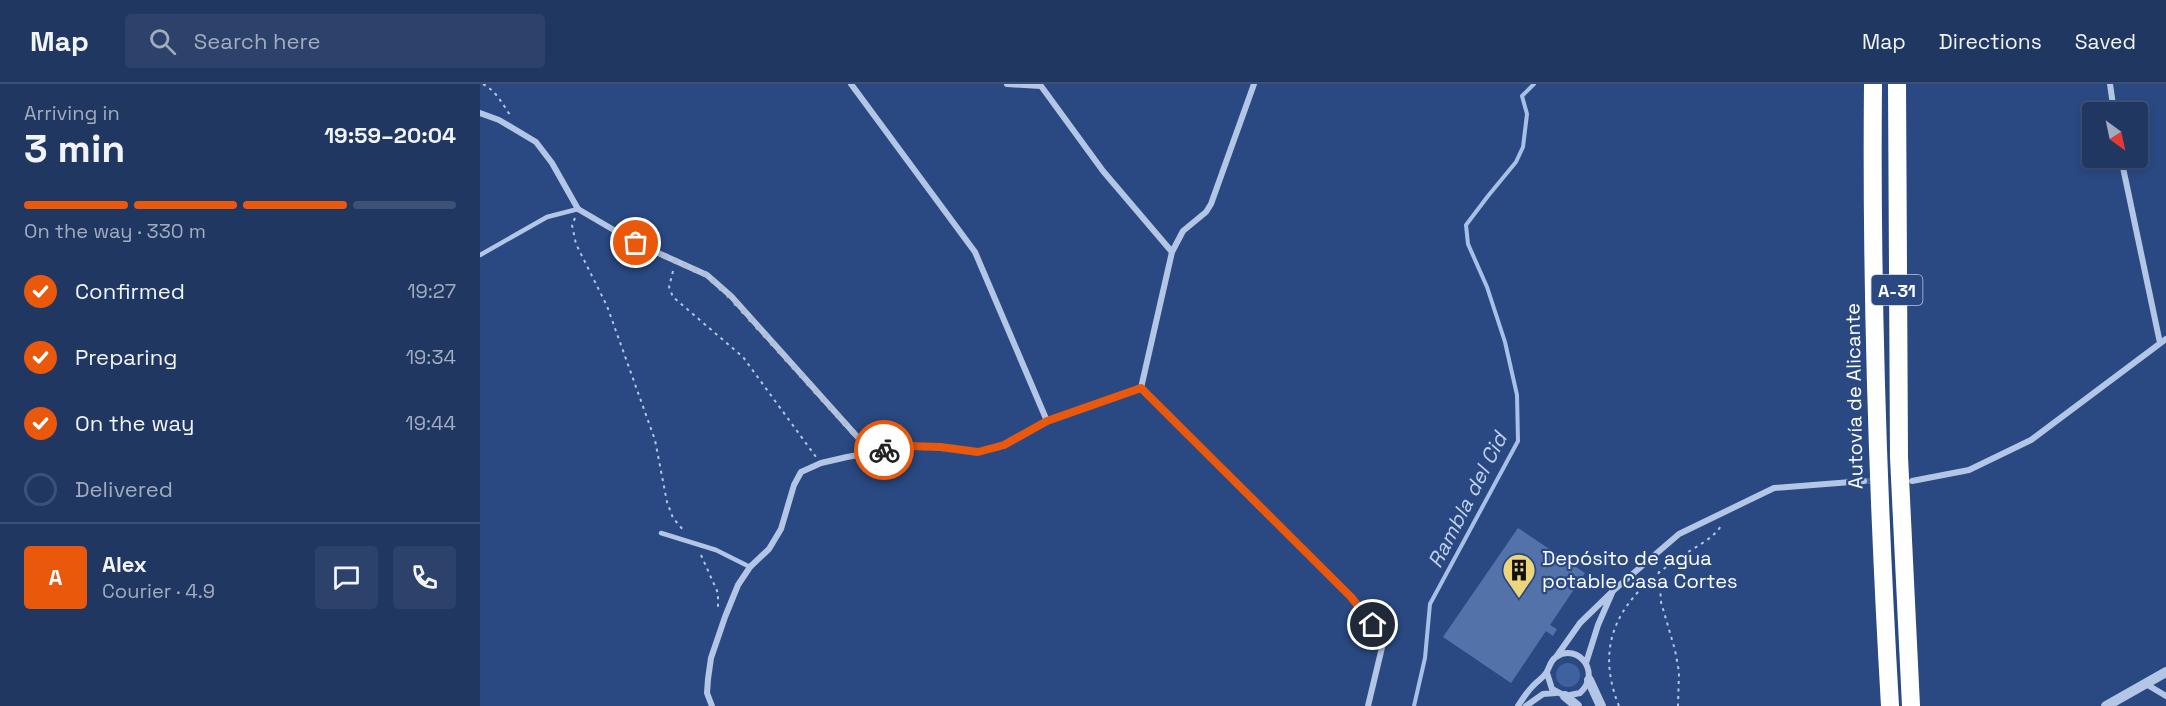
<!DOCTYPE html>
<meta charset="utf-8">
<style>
body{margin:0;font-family:"Space Grotesk",sans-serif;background:#2d426b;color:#f1f3f6;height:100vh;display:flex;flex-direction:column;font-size:22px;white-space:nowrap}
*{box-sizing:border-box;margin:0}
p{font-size:20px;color:#a2acbe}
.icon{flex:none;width:33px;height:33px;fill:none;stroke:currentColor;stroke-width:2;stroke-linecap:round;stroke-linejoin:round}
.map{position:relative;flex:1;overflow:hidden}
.details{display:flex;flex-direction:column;background:#203762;width:480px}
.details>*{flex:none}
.needle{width:39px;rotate:147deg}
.buttons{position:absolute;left:1602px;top:18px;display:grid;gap:12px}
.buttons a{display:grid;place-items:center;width:66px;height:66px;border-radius:6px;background:#203762;box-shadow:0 3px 9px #0003,0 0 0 2px #3d5177;font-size:30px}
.pin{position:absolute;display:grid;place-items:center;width:51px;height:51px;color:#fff;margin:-26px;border:3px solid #fff;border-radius:50%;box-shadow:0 2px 6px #0007}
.courier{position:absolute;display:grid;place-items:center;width:60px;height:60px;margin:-30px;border:4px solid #ea580c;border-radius:50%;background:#fff;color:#222;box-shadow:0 2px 8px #0007}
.headline em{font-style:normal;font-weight:600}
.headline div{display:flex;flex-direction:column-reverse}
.headline{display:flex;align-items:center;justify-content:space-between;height:102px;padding:0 24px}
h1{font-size:39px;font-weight:600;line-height:45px}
.bar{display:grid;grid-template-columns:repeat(4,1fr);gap:9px 6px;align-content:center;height:72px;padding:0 24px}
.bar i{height:8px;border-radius:4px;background:#3d5177}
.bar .on{background:#ea580c}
.bar p{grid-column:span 4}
.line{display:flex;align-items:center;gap:15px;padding:0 24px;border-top:2px solid #3d5177}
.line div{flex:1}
.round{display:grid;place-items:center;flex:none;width:63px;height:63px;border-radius:6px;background:#2d426b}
ol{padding:0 24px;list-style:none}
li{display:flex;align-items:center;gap:18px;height:66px}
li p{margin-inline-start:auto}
li .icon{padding:6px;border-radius:50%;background:#ea580c;color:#fff;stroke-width:4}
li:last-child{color:#a2acbe}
li i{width:33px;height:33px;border:3px solid #3d5177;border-radius:50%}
header{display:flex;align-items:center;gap:36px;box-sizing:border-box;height:84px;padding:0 30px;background:#203762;border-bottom:2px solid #3d5177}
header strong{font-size:28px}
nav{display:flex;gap:33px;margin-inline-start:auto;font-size:21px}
.search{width:420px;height:54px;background:#2d426b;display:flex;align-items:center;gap:15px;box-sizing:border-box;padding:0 21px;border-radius:6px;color:#a2acbe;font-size:22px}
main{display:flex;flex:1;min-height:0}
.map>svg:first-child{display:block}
.green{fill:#3f619f}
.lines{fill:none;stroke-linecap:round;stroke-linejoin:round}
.stream{stroke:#a8bfe6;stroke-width:4}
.building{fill:#5372aa}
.minor-tunnel{stroke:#4a6495;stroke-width:6;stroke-dasharray:6 3;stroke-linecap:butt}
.path{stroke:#b3c6e6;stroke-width:2;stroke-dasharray:3 4.5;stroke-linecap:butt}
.service{stroke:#b3c6e6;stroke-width:4.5}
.minor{stroke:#b3c6e6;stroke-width:6}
.tertiary{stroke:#b3c6e6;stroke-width:10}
.motorway{stroke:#fff;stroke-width:18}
.done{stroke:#b4bfd3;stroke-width:6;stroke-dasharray:0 10.8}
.route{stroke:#ea580c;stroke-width:8}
.labels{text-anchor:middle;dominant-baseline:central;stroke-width:4.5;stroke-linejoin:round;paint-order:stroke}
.shield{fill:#2a4982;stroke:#bfc8da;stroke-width:1.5}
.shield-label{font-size:18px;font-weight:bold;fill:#fff}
.street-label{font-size:20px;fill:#fff;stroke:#2a4982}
.poi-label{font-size:20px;fill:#fff;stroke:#2a4982;text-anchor:start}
.water-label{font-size:21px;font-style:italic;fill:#bfd0ed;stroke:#2a4982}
</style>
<header>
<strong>Map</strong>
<div class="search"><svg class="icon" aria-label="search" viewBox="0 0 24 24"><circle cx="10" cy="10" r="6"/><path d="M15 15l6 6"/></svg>Search here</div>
<nav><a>Map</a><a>Directions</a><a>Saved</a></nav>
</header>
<main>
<section class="details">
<div class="headline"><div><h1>3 min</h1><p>Arriving in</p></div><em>19:59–20:04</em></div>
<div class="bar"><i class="on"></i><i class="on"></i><i class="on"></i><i></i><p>On the way · 330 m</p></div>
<ol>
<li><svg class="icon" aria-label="check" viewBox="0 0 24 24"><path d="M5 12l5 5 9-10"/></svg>Confirmed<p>19:27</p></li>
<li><svg class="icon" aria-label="check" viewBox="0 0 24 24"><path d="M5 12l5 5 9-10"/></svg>Preparing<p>19:34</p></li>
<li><svg class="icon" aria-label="check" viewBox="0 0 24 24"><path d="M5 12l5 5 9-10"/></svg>On the way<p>19:44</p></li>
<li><i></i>Delivered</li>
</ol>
<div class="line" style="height:108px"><b class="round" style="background:#ea580c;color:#fff">A</b><div><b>Alex</b><p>Courier · 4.9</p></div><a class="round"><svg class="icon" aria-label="chat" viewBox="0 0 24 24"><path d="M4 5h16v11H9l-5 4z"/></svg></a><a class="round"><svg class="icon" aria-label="phone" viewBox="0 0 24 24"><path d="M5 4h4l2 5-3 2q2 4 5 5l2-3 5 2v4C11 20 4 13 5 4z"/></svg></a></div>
</section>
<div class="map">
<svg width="1686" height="622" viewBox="0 0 1686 622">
<rect width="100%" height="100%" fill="#2a4982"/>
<path class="green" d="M1076 591a12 12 0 1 1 24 0a12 12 0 1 1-24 0Z"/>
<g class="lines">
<path class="stream" d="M934 622 945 574 950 520 1038 357 1037 311 1025 258 1007 203 988 160 986 141 1008 112 1036 78 1043 63 1047 30 1042 12 1054 0"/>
</g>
<path class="building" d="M1038 444 1105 489 1070 541 1077 545 1073 552 1066 547 1031 599 963 553Z"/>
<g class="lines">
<path class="minor-tunnel" d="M1384 397H1420"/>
<path class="path" d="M3 0C16 7 22 19 30 31
M95 134 92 141 96 160 127 222 175 356 187 418 193 434 204 447
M193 187 189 203 193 213 263 273 336 373
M221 471 238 509V524
M1179 487 1181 518 1195 566 1199 588 1198 622
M1139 622C1111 553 1146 509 1202 472 1215 463 1235 454 1242 440"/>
<path class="service" d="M0 171 67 133 98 125
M181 449 236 466 270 483"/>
<path class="minor" d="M371 0 495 168 567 337
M527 0 561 2 623 87 692 168
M1630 0 1634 28
M0 29 19 36 56 58 72 79 98 125 156 159 227 191 251 212 391 368
M1641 74 1680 259
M661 304 692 168 703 147 726 128 731 120 774 0
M1432 397 1489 386 1551 356 1686 255
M1076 573 1100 539 1134 506 1199 450 1294 404 1384 397
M1106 579 1118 541 1132 509
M1666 600 1686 612
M232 622 227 609 228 595 231 574 245 533 258 501 270 483 289 465 301 445 314 401 321 388 341 379 367 373 428 362 460 363 498 368 524 361 567 337 661 304 871 513 904 555 888 622
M1038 622C1042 616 1047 608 1052 603 1056 598 1063 594 1066 589 1070 584 1069 578 1076 573 1098 558 1122 589 1100 609L1085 612 1072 605 1067 589
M1046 622 1063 610 1076 609"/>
<path class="tertiary" d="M1109 596 1121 622
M1085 612 1097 622
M1626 622 1686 588"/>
<path class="motorway" d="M1393 0C1391 207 1398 415 1410 622
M1417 0 1419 373 1431 622"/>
</g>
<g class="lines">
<path class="done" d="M156 159 227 191 250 212 391 368 404 366"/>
<path class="route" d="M404 366 428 362 460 363 498 368 524 361 567 337 661 304 871 513 893 541"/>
</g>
<defs>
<symbol id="building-pin" viewBox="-11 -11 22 30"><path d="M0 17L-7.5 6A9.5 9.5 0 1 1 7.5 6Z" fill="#ecd57b" stroke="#2a4982"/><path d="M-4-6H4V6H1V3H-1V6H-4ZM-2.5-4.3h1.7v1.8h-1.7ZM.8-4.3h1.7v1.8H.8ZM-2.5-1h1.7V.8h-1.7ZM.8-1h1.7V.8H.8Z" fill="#111"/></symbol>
</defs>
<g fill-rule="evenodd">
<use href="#building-pin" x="1020" y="467" width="38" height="52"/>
</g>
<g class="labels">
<rect class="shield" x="1391.5" y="191" width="51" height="30" rx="4.5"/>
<g class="shield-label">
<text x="1417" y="206">A-31</text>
</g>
<g class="street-label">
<text transform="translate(1374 312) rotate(-91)">Autovía de Alicante</text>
</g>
<g class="poi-label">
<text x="1062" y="474">Depósito de agua<tspan x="1062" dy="23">potable Casa Cortes</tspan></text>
</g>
<g class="water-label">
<text transform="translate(987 416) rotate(-63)">Rambla del Cid</text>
</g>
</g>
</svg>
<div class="buttons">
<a><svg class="needle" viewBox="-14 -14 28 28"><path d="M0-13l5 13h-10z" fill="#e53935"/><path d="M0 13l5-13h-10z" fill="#a2acbe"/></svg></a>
</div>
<div class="pin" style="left:156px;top:159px;background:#ea580c"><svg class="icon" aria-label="bag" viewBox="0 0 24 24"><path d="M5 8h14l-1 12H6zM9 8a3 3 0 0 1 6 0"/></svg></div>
<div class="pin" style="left:893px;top:541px;background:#1f2937"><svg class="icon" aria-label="home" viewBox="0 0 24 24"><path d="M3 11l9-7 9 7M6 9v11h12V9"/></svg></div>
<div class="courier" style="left:404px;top:366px"><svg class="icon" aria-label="bike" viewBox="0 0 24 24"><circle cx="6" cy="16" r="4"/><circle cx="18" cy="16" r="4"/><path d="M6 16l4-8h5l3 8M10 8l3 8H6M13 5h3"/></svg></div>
</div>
</main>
